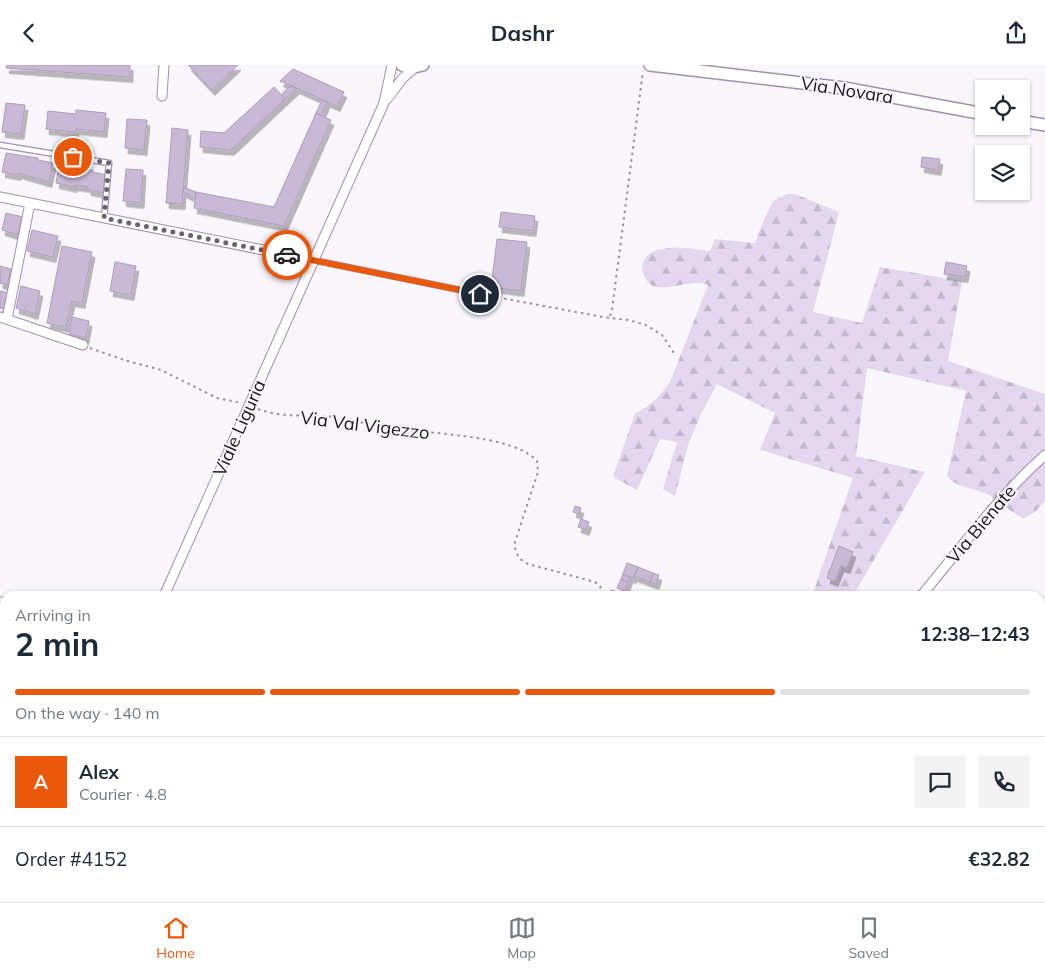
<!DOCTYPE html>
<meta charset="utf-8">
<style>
body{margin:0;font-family:Mulish,sans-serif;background:#f2f2f3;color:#1f2937;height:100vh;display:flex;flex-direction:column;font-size:19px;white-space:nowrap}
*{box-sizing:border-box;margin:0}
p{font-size:16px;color:#747a83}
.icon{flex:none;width:28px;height:28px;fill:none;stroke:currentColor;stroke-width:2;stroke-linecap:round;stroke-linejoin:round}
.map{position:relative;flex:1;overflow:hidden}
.drawer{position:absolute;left:0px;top:526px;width:1045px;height:311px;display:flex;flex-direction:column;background:#fff;border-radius:15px 15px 0 0;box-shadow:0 1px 4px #0004}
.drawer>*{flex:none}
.tools{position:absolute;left:975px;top:15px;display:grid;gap:10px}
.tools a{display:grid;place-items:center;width:55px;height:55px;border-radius:0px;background:#fff;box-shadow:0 1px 4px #0004;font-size:25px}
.pin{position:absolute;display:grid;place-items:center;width:42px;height:42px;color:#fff;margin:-21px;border:2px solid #fff;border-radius:50%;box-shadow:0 1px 5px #0007}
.courier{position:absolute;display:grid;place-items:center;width:50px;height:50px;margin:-25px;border:4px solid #ea580c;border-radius:50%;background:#fff;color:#222;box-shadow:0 1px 6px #0007}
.headline em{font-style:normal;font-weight:700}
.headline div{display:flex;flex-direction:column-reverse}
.headline{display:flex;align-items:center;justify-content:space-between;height:85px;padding:0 15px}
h1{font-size:32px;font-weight:700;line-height:38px}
.bar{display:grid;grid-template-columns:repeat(4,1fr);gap:8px 5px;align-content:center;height:60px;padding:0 15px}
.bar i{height:6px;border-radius:4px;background:#e0e1e3}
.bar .selected{background:#ea580c}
.bar p{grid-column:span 4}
.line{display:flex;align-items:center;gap:12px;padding:0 15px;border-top:1px solid #e0e1e3}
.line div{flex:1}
.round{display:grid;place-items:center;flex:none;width:52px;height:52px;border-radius:0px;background:#f2f2f3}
header{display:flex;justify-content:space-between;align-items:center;height:65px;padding:0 15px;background:#fff;font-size:22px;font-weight:700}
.tab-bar{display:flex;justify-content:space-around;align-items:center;height:70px;border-top:1px solid #e0e1e3;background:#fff;font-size:14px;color:#747a83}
.tab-bar a{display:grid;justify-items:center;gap:2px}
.tab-bar .selected{color:#ea580c}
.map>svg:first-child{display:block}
.forest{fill:url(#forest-firs)}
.building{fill:#c8b7d5;stroke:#ae9dbb;filter:url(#shadow)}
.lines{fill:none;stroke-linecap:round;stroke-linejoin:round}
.lane-casing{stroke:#a190ad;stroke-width:7}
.street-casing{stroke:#a190ad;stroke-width:11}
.secondary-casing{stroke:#a190ad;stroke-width:14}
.path{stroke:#959199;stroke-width:2;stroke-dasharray:2.5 4;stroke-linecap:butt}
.lane{stroke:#fff;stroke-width:4.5}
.street{stroke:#fff;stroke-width:9}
.secondary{stroke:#fff;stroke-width:11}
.done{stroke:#68636d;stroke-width:5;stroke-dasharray:0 9}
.route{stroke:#ea580c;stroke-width:6}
.labels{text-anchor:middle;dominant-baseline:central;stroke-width:4;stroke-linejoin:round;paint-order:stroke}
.street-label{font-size:18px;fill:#1b1520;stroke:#f8f5fb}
</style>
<header><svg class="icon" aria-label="back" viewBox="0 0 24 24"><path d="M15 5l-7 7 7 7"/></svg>Dashr<svg class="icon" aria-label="share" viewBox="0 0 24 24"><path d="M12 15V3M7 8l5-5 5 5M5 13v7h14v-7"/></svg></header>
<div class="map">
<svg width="1045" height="837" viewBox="0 0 1045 837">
<defs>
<pattern id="forest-firs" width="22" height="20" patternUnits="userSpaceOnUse" patternTransform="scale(1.25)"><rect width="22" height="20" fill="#e4d6ee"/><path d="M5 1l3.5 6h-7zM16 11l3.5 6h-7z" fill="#c3b7cc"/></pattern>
<filter id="shadow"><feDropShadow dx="3" dy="5.5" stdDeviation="0" flood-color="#0004"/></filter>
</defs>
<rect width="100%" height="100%" fill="#f8f5fb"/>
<path class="forest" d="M787 129H795L839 147 813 247 862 258 880 202 962 216 948 296 1045 329V436L1035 447 1024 453C1013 450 999 435 987 429 974 423 956 423 947 411L966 326 867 303 856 391 925 407 853 531H812L853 413 760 385 775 348 717 319 701 349 688 380 675 431 663 424 677 377 660 374 637 425 613 412 635 348C651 341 660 331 670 317L708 220C692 213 666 228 651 220 647 217 642 208 642 203 645 174 692 184 710 186L715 174 755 178 762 159 773 136Z"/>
<path class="building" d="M7 0H130V12L6 3Z
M188 0H238L212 25Z
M293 4 344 27 337 41 280 16Z
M290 21 297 23 285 34 281 30Z
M274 22 285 34 231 85 200 82 201 66 224 68Z
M322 35 327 37 321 51 316 48Z
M6 38 25 40 21 69 2 67Z
M76 45 106 48 104 67 76 64 75 67 46 64 48 46 76 49Z
M316 48 331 55 284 161 194 143 196 127 274 142Z
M127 54 147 55 144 85 125 83Z
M172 63 188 65 182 139 166 138Z
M6 88 38 93V95L53 98 49 117 18 108V110L2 107Z
M922 92 940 94 938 105 921 102Z
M59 100 93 105V107L107 110 103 128 88 125V122L74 120V122L56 118Z
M126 104 143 105 141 138 123 136Z
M183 122 196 127 195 133 183 127Z
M501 147 535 151 533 166 499 162Z
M6 148 23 152 18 170 2 165Z
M32 165 58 171 53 192 27 186Z
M497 174 527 177 521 226 491 222Z
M62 181 92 187 82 238 72 236 66 262 47 258Z
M115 197 136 201 131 230 110 226Z
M946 197 967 201 965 212 944 209Z
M0 201 11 204 7 220 0 218Z
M21 221 40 226 35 249 16 243Z
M0 226 9 228 5 244 0 243Z
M72 252 89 256 86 273 69 269Z
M575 441 581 443 579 449 573 447Z
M581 454 589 457 586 465 578 462Z
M839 481 853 487 847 503 841 501 835 516 827 513Z
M627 498 638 502 633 513 623 509Z
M638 502 653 508 650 517 634 511Z
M653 508 659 510 656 519 650 517Z
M623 509 630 512 628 517 621 514Z
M621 514 628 517 625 526 617 523Z
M612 525 627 531H609Z
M1 544 5 545V566L0 565Z
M0 565 5 566V582L0 581Z
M0 709 5 710V733L0 732Z
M0 761 5 762 2 776H0Z
M522 832H525L527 837H512Z
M534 832H550L549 837H534Z"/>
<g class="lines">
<defs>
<path id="lane" d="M0 80 109 98 104 153
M313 195 480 229"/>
<path id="street" d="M162 31 164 0
M387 34 402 14 414 3
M0 132 313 195
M0 252 83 280
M7 254 30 138
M164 531 384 38 392 0
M921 531C961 483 998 432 1045 390
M0 537H5
M4 637 5 638
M0 785H5
M29 837 31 832
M204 837 205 832"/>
<path id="secondary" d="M402 0 410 3 423 0
M650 0 844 23 984 49
M1021 56 1045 60"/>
</defs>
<use href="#lane" class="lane-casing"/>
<use href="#street" class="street-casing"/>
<use href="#secondary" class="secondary-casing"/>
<path class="path" d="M485 230 603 252 628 255 646 260 662 270 674 288
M610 251 612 245 643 6
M90 283 124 295 161 305 217 333 241 338
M258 344C279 352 300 350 322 351 345 352 367 360 390 363 426 369 513 369 537 396L538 407 515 477C514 487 519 495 528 499L595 517 600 521 603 531
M767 837H782"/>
<use href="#lane" class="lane"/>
<use href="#street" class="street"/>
<use href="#secondary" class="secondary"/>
</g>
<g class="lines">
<path class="done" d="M73 92 109 98 104 153 287 190"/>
<path class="route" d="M287 190 480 229"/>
</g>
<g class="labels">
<g class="street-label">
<text transform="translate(847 25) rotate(9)">Via Novara</text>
<text transform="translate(365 360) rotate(7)">Via Val Vigezzo</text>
<text transform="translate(239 363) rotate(-66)">Viale Liguria</text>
<text transform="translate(981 459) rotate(-50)">Via Bienate</text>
</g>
</g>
</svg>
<div class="tools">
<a><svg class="icon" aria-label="locate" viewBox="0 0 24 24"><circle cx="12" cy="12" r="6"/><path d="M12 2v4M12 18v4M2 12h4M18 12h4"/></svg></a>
<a><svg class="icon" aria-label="layers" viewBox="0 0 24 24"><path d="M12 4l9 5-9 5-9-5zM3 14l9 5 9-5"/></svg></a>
</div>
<div class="pin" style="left:73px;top:92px;background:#ea580c"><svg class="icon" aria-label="bag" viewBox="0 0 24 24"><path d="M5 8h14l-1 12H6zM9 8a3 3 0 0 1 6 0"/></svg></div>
<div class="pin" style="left:480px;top:229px;background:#1f2937"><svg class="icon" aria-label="home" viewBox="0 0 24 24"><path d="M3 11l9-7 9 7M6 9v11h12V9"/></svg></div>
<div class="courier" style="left:287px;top:190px"><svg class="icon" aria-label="car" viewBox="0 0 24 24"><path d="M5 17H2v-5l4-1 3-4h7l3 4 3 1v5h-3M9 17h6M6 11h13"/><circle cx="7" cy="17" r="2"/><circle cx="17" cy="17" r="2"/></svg></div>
<section class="drawer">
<div class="headline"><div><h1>2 min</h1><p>Arriving in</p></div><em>12:38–12:43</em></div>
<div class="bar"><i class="selected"></i><i class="selected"></i><i class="selected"></i><i></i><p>On the way · 140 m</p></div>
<div class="line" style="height:90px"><b class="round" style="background:#ea580c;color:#fff">A</b><div><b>Alex</b><p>Courier · 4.8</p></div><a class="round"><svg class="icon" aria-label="chat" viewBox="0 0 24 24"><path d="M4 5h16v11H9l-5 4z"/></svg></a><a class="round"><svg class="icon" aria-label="phone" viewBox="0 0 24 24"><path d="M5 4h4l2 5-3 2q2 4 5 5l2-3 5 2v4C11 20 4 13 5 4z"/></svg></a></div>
<div class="line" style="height:65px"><div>Order #4152</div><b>€32.82</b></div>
</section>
</div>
<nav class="tab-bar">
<a class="selected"><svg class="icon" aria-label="home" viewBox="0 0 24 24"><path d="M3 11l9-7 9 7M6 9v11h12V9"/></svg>Home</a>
<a><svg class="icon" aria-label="map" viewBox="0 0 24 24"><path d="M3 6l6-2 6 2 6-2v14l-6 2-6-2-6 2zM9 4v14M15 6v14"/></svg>Map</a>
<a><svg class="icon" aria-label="saved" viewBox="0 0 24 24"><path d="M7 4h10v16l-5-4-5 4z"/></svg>Saved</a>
</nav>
